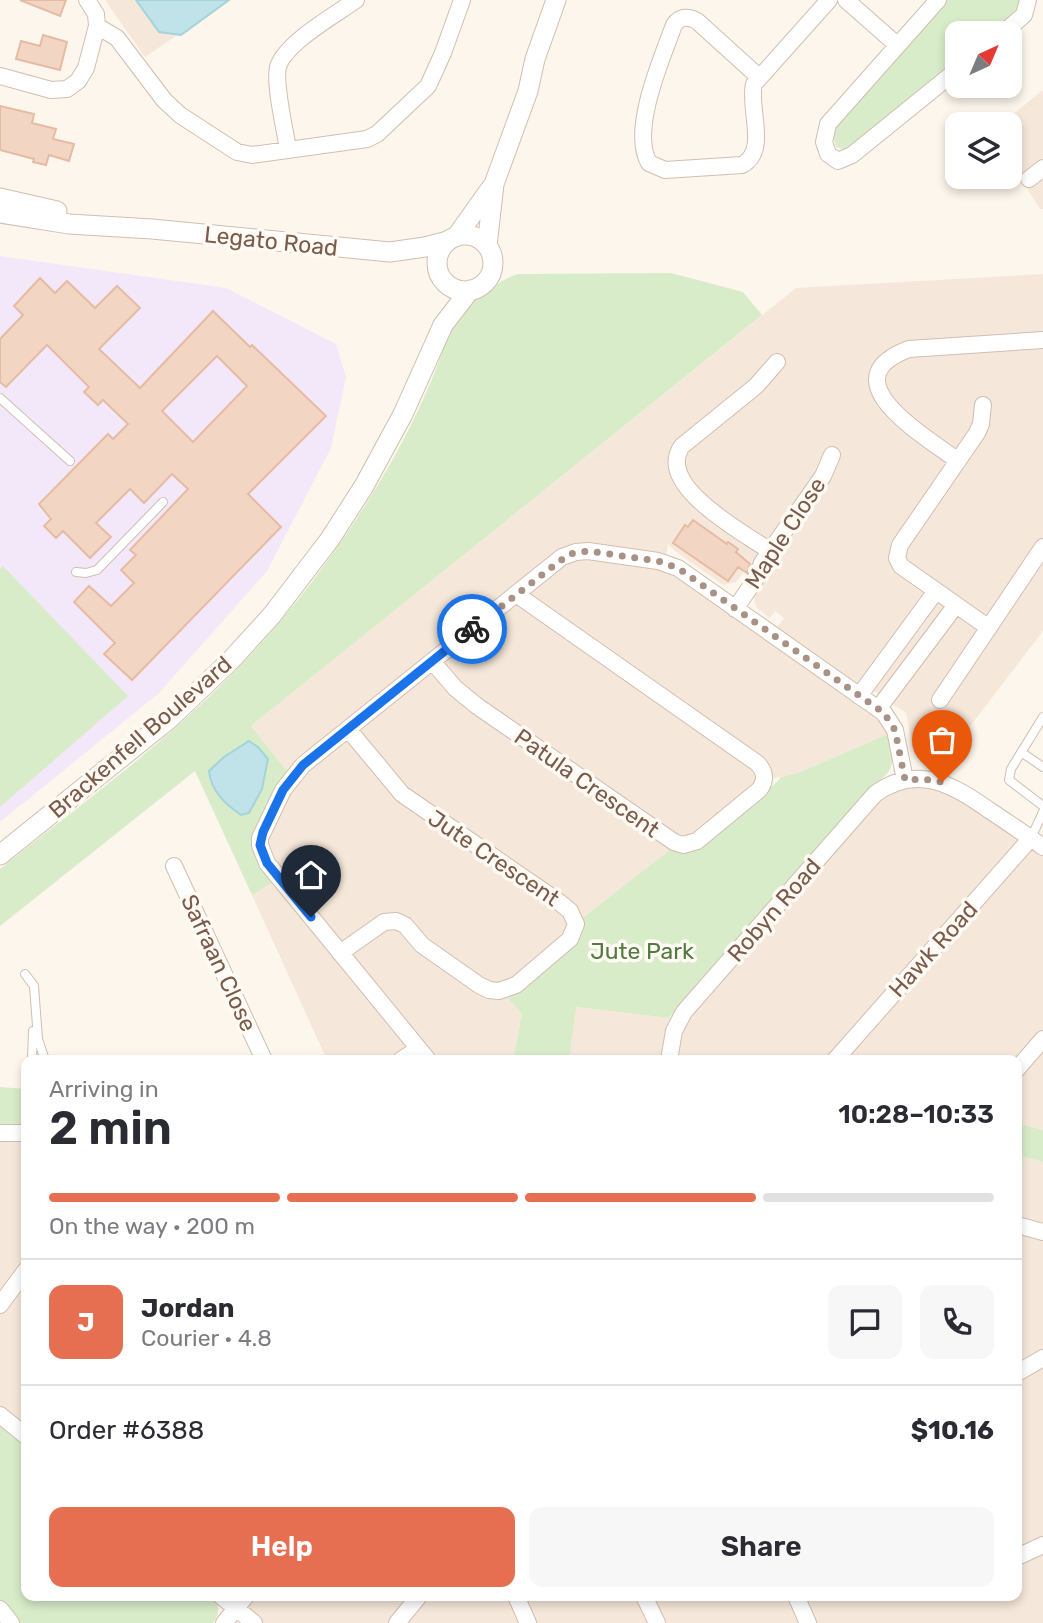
<!DOCTYPE html>
<meta charset="utf-8">
<style>
body{margin:0;font-family:Rubik,sans-serif;background:#f7f7f7;color:#2b2b33;height:100vh;display:flex;flex-direction:column;font-size:26px;white-space:nowrap}
*{box-sizing:border-box;margin:0}
p{font-size:23px;color:#7c7c81}
.icon{flex:none;width:38px;height:38px;fill:none;stroke:currentColor;stroke-width:2;stroke-linecap:round;stroke-linejoin:round}
.map{position:relative;flex:1;overflow:hidden}
.drawer{position:absolute;left:21px;top:1055px;width:1001px;height:546px;display:flex;flex-direction:column;background:#fff;border-radius:14px;box-shadow:0 4px 10px #0003}
.drawer>*{flex:none}
.needle{width:46px;rotate:44deg}
.tools{position:absolute;left:945px;top:21px;display:grid;gap:14px}
.tools a{display:grid;place-items:center;width:77px;height:77px;border-radius:14px;background:#fff;box-shadow:0 4px 10px #0003;font-size:35px}
.pin{position:absolute;display:grid;place-items:center;width:60px;height:60px;color:#fff;margin:-72px -30px;border-radius:50% 50% 50% 0;rotate:-45deg;box-shadow:0 0 7px #0007}
.pin .icon{rotate:45deg}
.courier{position:absolute;display:grid;place-items:center;width:70px;height:70px;margin:-35px;border:5px solid #1a73e8;border-radius:50%;background:#fff;color:#222;box-shadow:0 2px 9px #0007}
.headline em{font-style:normal;font-weight:600}
.headline div{display:flex;flex-direction:column-reverse}
.headline{display:flex;align-items:center;justify-content:space-between;height:119px;padding:0 28px}
h1{font-size:46px;font-weight:600;line-height:52px}
.bar{display:grid;grid-template-columns:repeat(4,1fr);gap:10px 7px;align-content:center;height:84px;padding:0 28px}
.bar i{height:9px;border-radius:5px;background:#e1e1e2}
.bar .active{background:#e76f51}
.bar p{grid-column:span 4}
.line{display:flex;align-items:center;gap:18px;padding:0 28px;border-top:2px solid #e1e1e2}
.line div{flex:1}
.round{display:grid;place-items:center;flex:none;width:74px;height:74px;border-radius:14px;background:#f7f7f7}
.cta{display:flex;gap:14px;margin-top:auto;padding:14px 28px}
.cta a{flex:1;height:80px;border-radius:14px;background:#e76f51;color:#fff;font-size:28px;font-weight:600;line-height:80px;text-align:center}
.cta a+a{background:#f7f7f7;color:#2b2b33}
.map>svg:first-child{display:block}
.residential{fill:#f5e8da;fill-rule:evenodd}
.education{fill:#f3e8fa}
.green{fill:#d8ecc9}
.water{fill:#bfe3e8;stroke:#a5d3da;stroke-width:2}
.building{fill:#f3d5c3;stroke:#e6bba3;stroke-width:2;fill-rule:evenodd}
.lines{fill:none;stroke-linecap:round;stroke-linejoin:round}
.service-casing{stroke:#d1beb0;stroke-width:10}
.minor-casing{stroke:#d1beb0;stroke-width:18}
.tertiary-casing{stroke:#d1beb0;stroke-width:21}
.service{stroke:#fff;stroke-width:8}
.minor{stroke:#fff;stroke-width:16}
.tertiary{stroke:#fff;stroke-width:19}
.done{stroke:#a89285;stroke-width:7;stroke-dasharray:0 12.6}
.route{stroke:#1a73e8;stroke-width:9}
.labels{text-anchor:middle;dominant-baseline:central;stroke-width:7;stroke-linejoin:round;paint-order:stroke}
.street-label{font-size:23px;fill:#7a5c4d;stroke:#fffaf3}
.park-label{font-size:23px;fill:#537a41;stroke:#fffaf3}
</style>
<div class="map">
<svg width="1043" height="1623" viewBox="0 0 1043 1623">
<rect width="100%" height="100%" fill="#fdf6ec"/>
<path class="residential" d="M105 0H229L145 57Z
M1043 90V209H1040L1010 162V124H1001Z
M1043 274V631L945 759 925 762 914 754 906 713 861 682 895 731 798 773 766 780 759 791 677 845 577 922 506 991 507 997 522 1014 513 1060H429L418 1048 400 1060H327L252 895 279 879 262 855 291 776 251 726 796 288ZM668 544 675 551 723 585 736 582 745 570 761 582 753 594 756 607 770 618 775 611 784 618 772 635 665 564Z
M922 777 1043 846V1130L1017 1123V1060H569L575 1007 678 1019 875 793Z
M0 1132H26V1437L0 1415Z
M1017 1155 1043 1162V1623H252L220 1596H1017Z"/>
<path class="education" d="M0 256 226 288 336 344 346 377 331 448 267 571 159 693 0 822Z"/>
<path class="green" d="M945 0H1019L1020 3C1007 37 988 33 957 33V63L847 151 836 147 832 131Z
M671 273 743 292 762 315 251 726 287 771 276 787 254 851 260 865 274 882 252 895 195 771 0 926V869C66 816 135 766 197 708 268 643 329 566 379 483 399 450 417 415 432 379 440 361 447 332 458 316 468 303 502 278 518 274Z
M3 566 128 696 0 807V569Z
M888 734C893 764 898 769 871 786L669 1018 576 1007 569 1060H513L522 1014 507 997 519 991 581 919 670 850 680 852 698 848 777 782 781 777 798 773Z
M0 1087 26 1089V1124L0 1126Z
M1017 1123 1043 1130V1162L1017 1155Z
M0 1422 26 1444V1596H212C220 1604 220 1614 213 1623H19L0 1600Z"/>
<path class="water" d="M136 0H229L181 35 159 32Z
M249 741 258 747 268 759 262 789 249 813 241 815C225 804 211 791 209 771L224 757Z"/>
<path class="building" d="M20 0H66L60 16Z
M43 35 67 42 60 70 16 59 21 41 40 46Z
M0 106 34 114 32 123 56 129 53 139 74 144 69 161 49 155 46 165 33 162 34 159 0 150Z
M40 278 55 293 67 281 95 308 117 286 140 308 99 349 140 388 213 311 250 347 252 345 326 416 248 494 281 527 132 680 104 654 115 643 74 602 89 586 111 606 134 583 121 570 136 555 130 550 188 489 172 474 144 503 130 489 96 523 111 537 90 558 63 531 56 538 44 526 51 519 39 504 108 434 113 439 128 424 103 400 98 405 84 392 89 387 47 345 6 387 0 382V339L23 315 14 306ZM217 356 247 386 193 442 162 411Z
M693 520 727 544 728 542 738 549 736 552 750 564 747 573 738 567 728 581 673 543 685 525 688 527Z"/>
<g class="lines">
<defs>
<path id="service" d="M0 398 70 461
M76 572 86 573 97 570 163 502
M1043 717 1011 769 1009 780 1043 806
M1021 752 1043 767
M1031 838 1043 812
M25 974 34 986 38 1039 45 1060
M32 1060 33 1031"/>
<path id="minor" d="M846 0 897 45
M938 0 828 124 824 142 828 154 838 161 852 155 957 70
M97 26 117 38 164 100 180 115 237 152 252 155 367 139 377 134 428 86 443 53 462 0
M1003 33 1024 15 1028 0
M0 76 51 90 67 89 78 81 86 68 97 26 96 14 87 0
M759 77 697 21C688 16 680 16 674 25 662 58 630 130 649 163L665 170 742 165C769 151 748 109 754 84L829 0
M288 149C285 130 274 84 278 67 285 43 335 15 356 0
M1029 179 1043 168
M983 405 981 424 977 433 900 545 897 558 901 566 989 628
M958 461C927 437 826 380 909 349L1043 340
M770 551C744 533 654 485 682 446L756 386 777 362
M735 609 755 580 762 563 823 476 832 455
M432 661 455 688 477 706 674 842 683 845 697 841 759 790C766 781 766 772 757 763L516 594
M859 696 936 591
M940 700 1043 547
M878 709 956 605
M174 866 264 1060
M340 953 384 922 396 921 405 925 422 945 479 985 489 990 499 991 516 985 570 939 576 924 570 911 559 902 402 794 348 729
M401 1060 418 1049
M428 1060 267 863 260 845V838L283 790 303 765 562 557 576 552 588 551 658 561 678 568 884 713 895 730 905 780
M669 1060 674 1031 684 1012 875 794C917 763 953 785 989 810 1007 822 1025 834 1043 847
M835 1060 1031 838
M1017 1069 1043 1039
M0 1133H26
M1017 1225 1043 1232
M0 1305 26 1270
M1017 1373 1043 1358
M0 1415 26 1436
M1017 1557 1043 1545
M221 1596 254 1623
M516 1596 528 1623
M644 1596 657 1623
M796 1596 808 1623
M0 1609 11 1623
M224 1623 246 1596
M397 1623 419 1596"/>
<path id="tertiary" d="M0 198 57 211
M0 213 69 224 152 229 390 252 425 247 448 241
M437 263a28 28 0 1 1 56 0a28 28 0 1 1-56 0Z
M456 237 491 188
M487 246 494 184 528 91 535 59 556 0
M0 855 169 719 231 660 272 615 330 539 364 486 403 414 443 325 470 290"/>
</defs>
<use href="#service" class="service-casing"/>
<use href="#minor" class="minor-casing"/>
<use href="#tertiary" class="tertiary-casing"/>
<use href="#service" class="service"/>
<use href="#minor" class="minor"/>
<use href="#tertiary" class="tertiary"/>
</g>
<g class="lines">
<path class="done" d="M472 629 569 554 588 551 658 561 678 568 884 713 895 730 905 780 923 779 942 782"/>
<path class="route" d="M311 917 267 863 260 845 263 832 283 790 303 765 472 629"/>
</g>
<g class="labels">
<g class="street-label">
<text transform="translate(271 241) rotate(6)">Legato Road</text>
<text transform="translate(785 533) rotate(-57)">Maple Close</text>
<text transform="translate(140 737) rotate(-41)">Brackenfell Boulevard</text>
<text transform="translate(587 783) rotate(35)">Patula Crescent</text>
<text transform="translate(494 858) rotate(34)">Jute Crescent</text>
<text transform="translate(774 910) rotate(-49)">Robyn Road</text>
<text transform="translate(933 949) rotate(-48)">Hawk Road</text>
<text transform="translate(219 963) rotate(65)">Safraan Close</text>
</g>
<g class="park-label">
<text x="642" y="951">Jute Park</text>
</g>
</g>
</svg>
<div class="tools">
<a><svg class="needle" viewBox="-14 -14 28 28"><path d="M0-13l5 13h-10z" fill="#e53935"/><path d="M0 13l5-13h-10z" fill="#7c7c81"/></svg></a>
<a><svg class="icon" aria-label="layers" viewBox="0 0 24 24"><path d="M12 4l9 5-9 5-9-5zM3 14l9 5 9-5"/></svg></a>
</div>
<div class="pin" style="left:942px;top:782px;background:#ea580c"><svg class="icon" aria-label="bag" viewBox="0 0 24 24"><path d="M5 8h14l-1 12H6zM9 8a3 3 0 0 1 6 0"/></svg></div>
<div class="pin" style="left:311px;top:917px;background:#1f2937"><svg class="icon" aria-label="home" viewBox="0 0 24 24"><path d="M3 11l9-7 9 7M6 9v11h12V9"/></svg></div>
<div class="courier" style="left:472px;top:629px"><svg class="icon" aria-label="bike" viewBox="0 0 24 24"><circle cx="6" cy="16" r="4"/><circle cx="18" cy="16" r="4"/><path d="M6 16l4-8h5l3 8M10 8l3 8H6M13 5h3"/></svg></div>
<section class="drawer">
<div class="headline"><div><h1>2 min</h1><p>Arriving in</p></div><em>10:28–10:33</em></div>
<div class="bar"><i class="active"></i><i class="active"></i><i class="active"></i><i></i><p>On the way · 200 m</p></div>
<div class="line" style="height:126px"><b class="round" style="background:#e76f51;color:#fff">J</b><div><b>Jordan</b><p>Courier · 4.8</p></div><a class="round"><svg class="icon" aria-label="chat" viewBox="0 0 24 24"><path d="M4 5h16v11H9l-5 4z"/></svg></a><a class="round"><svg class="icon" aria-label="phone" viewBox="0 0 24 24"><path d="M5 4h4l2 5-3 2q2 4 5 5l2-3 5 2v4C11 20 4 13 5 4z"/></svg></a></div>
<div class="line" style="height:91px"><div>Order #6388</div><b>$10.16</b></div>
<div class="cta"><a>Help</a><a>Share</a></div>
</section>
</div>
